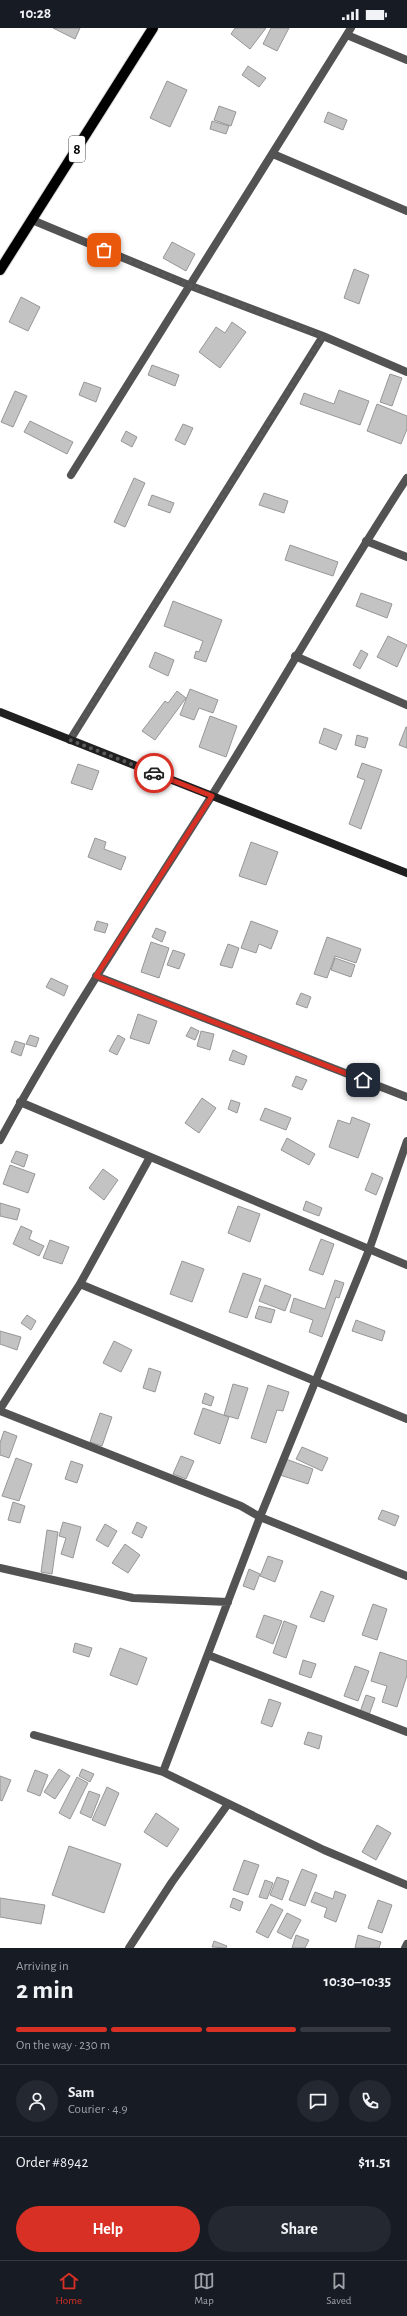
<!DOCTYPE html>
<meta charset="utf-8">
<style>
body{margin:0;font-family:"Alegreya Sans",sans-serif;background:#242831;color:#f1f3f6;height:100vh;display:flex;flex-direction:column;font-size:15px;white-space:nowrap}
*{box-sizing:border-box;margin:0}
p{font-size:13px;color:#9ea1a6}
.icon{flex:none;width:22px;height:22px;fill:none;stroke:currentColor;stroke-width:2;stroke-linecap:round;stroke-linejoin:round}
.map{position:relative;height:1920px;overflow:hidden}
.sheet{display:flex;flex-direction:column;background:#171b24;flex:1}
.sheet>*{flex:none}
.pin{position:absolute;display:grid;place-items:center;width:34px;height:34px;color:#fff;margin:-17px;border-radius:8px;box-shadow:0 2px 6px #0006}
.courier{position:absolute;display:grid;place-items:center;width:40px;height:40px;margin:-20px;border:3px solid #d93025;border-radius:50%;background:#fff;color:#222;box-shadow:0 1px 5px #0007}
.headline em{font-style:normal;font-weight:700}
.headline div{display:flex;flex-direction:column-reverse}
.headline{display:flex;align-items:center;justify-content:space-between;height:68px;padding:0 16px}
h1{font-size:26px;font-weight:700;line-height:30px}
.bar{display:grid;grid-template-columns:repeat(4,1fr);gap:6px 4px;align-content:center;height:48px;padding:0 16px}
.bar i{height:5px;border-radius:3px;background:#363941}
.bar .current{background:#d93025}
.bar p{grid-column:span 4}
.line{display:flex;align-items:center;gap:10px;padding:0 16px;border-top:1px solid #363941}
.line div{flex:1}
.round{display:grid;place-items:center;flex:none;width:42px;height:42px;border-radius:21px;background:#242831}
.primary-button{display:flex;gap:8px;margin-top:auto;padding:8px 16px}
.primary-button a{flex:1;height:46px;border-radius:24px;background:#d93025;color:#fff;font-size:16px;font-weight:700;line-height:46px;text-align:center}
.primary-button a+a{background:#242831;color:#f1f3f6}
.status{display:flex;justify-content:space-between;align-items:center;height:28px;padding:0 20px;background:#171b24;direction:ltr}
.status svg{height:11px;fill:currentColor}
.menu{display:flex;justify-content:space-around;align-items:center;height:56px;border-top:1px solid #363941;background:#171b24;font-size:11px;color:#9ea1a6}
.menu a{display:grid;justify-items:center;gap:2px}
.menu .current{color:#d93025}
.map>svg:first-child{display:block}
.building{fill:#c3c3c3;stroke:#979797}
.lines{fill:none;stroke-linecap:round;stroke-linejoin:round}
.primary-casing{stroke:#dbdbdb;stroke-width:12}
.street{stroke:#535353;stroke-width:8}
.secondary{stroke:#202020;stroke-width:8}
.primary{stroke:#000;stroke-width:10}
.done{stroke:#595959;stroke-width:4;stroke-dasharray:0 7.2}
.route{stroke:#d93025;stroke-width:5}
.labels{text-anchor:middle;dominant-baseline:central;stroke-width:3;stroke-linejoin:round;paint-order:stroke}
.shield{fill:#fff;stroke:#4c4c4c;stroke-width:1}
.shield-label{font-size:15px;font-weight:bold;fill:#000}
</style>
<div class="status"><b>10:28</b><svg viewBox="0 0 49 12"><path d="M0 12V9h3v3zM5 12V6h3v6zM10 12V3h3v9zM15 12V0h3v12zM26 1h20v11H26zM47 4h2v5h-2z"/></svg></div>
<div class="map">
<svg width="407" height="1920" viewBox="0 0 407 1920">
<rect width="100%" height="100%" fill="#fff"/>
<path class="building" d="M53 0H80L75 11Z
M235 0H266L250 21 231 6Z
M271 0H289L277 23 263 16Z
M248 38 266 50 259 59 242 47Z
M167 53 187 62 170 99 150 90Z
M219 78 236 84 231 98 214 92Z
M328 84 347 92 343 102 324 94Z
M212 93 229 98 226 106 210 101Z
M172 214 195 226 186 243 163 230Z
M354 241 369 247 359 276 344 270Z
M21 269 40 279 28 303 9 294Z
M232 294 246 304 220 340 199 324 216 299 225 305Z
M152 337 179 347 175 358 148 347Z
M390 346 402 350 392 378 380 374Z
M84 354 101 360 96 374 79 367Z
M339 362 369 373 360 397 300 376 304 365 334 376Z
M15 363 27 368 13 399 1 394Z
M377 376 407 388V401L401 416 367 403Z
M30 393 73 414 67 426 24 404Z
M183 396 193 400 185 417 175 412Z
M126 403 137 409 132 419 121 413Z
M134 450 145 455 125 499 114 494Z
M264 465 288 473 284 485 259 477Z
M152 467 174 475 170 485 148 477Z
M290 517 338 534 333 548 285 532Z
M361 565 392 576 387 590 356 578Z
M173 573 222 592 206 634 194 630 196 623 199 624 203 613 164 598Z
M388 608 407 617 397 639 377 629Z
M361 622 368 626 360 641 353 637Z
M155 624 174 632 168 648 149 639Z
M190 661 218 672 213 685 199 680 194 692 180 687Z
M177 663 186 670 155 712 142 703 165 673 168 675Z
M210 688 237 698 226 729 199 719Z
M406 699H407V720L399 717Z
M324 700 342 707 336 722 319 715Z
M357 707 368 710 365 720 355 717Z
M362 735 382 742 361 801 349 796 365 752 357 749Z
M78 736 99 743 92 762 71 755Z
M95 810 106 814 104 821 126 829 121 842 88 829Z
M251 814 278 824 266 857 239 848Z
M97 893 108 896 105 905 94 902Z
M251 893 278 903 271 921 259 916 256 925 241 920Z
M156 900 166 904 162 914 152 909Z
M327 909 361 921 356 935 335 928 327 950 314 946Z
M151 914 169 920 159 950 141 944Z
M228 916 239 920 232 940 220 937Z
M173 922 185 926 179 941 167 937Z
M335 930 355 937 351 949 331 942Z
M51 950 68 958 64 968 46 959Z
M301 965 311 969 307 980 296 976Z
M138 986 157 993 149 1016 130 1010Z
M191 999 199 1003 195 1012 186 1008Z
M201 1003 214 1006 210 1022 197 1018Z
M30 1007 39 1010 36 1019 26 1016Z
M118 1007 125 1011 117 1027 109 1023Z
M15 1013 25 1016 21 1028 11 1024Z
M233 1022 247 1028 244 1037 229 1032Z
M296 1048 307 1052 302 1062 292 1058Z
M202 1070 216 1080 199 1105 185 1095Z
M231 1072 240 1075 237 1085 228 1081Z
M265 1080 291 1090 286 1102 260 1092Z
M352 1089 370 1096 358 1130 329 1119 338 1092 350 1096Z
M287 1110 315 1126 309 1137 281 1122Z
M16 1123 28 1127 24 1139 11 1134Z
M10 1137 35 1146 28 1165 3 1156Z
M103 1141 118 1152 104 1172 89 1160Z
M372 1145 383 1150 376 1167 365 1162Z
M306 1173 322 1180 319 1188 303 1182Z
M0 1175 20 1181 17 1192 0 1188Z
M238 1178 260 1186 250 1214 228 1205Z
M21 1198 32 1203 29 1211 44 1218 39 1228 13 1216Z
M321 1211 334 1216 323 1247 309 1242Z
M50 1212 69 1219 62 1236 43 1230Z
M182 1233 204 1241 192 1274 170 1266Z
M243 1245 261 1251 247 1290 229 1284Z
M335 1252 344 1255 339 1270 336 1269 322 1309 309 1304 313 1292 290 1284 294 1270 325 1281Z
M265 1257 291 1267 285 1283 259 1273Z
M259 1278 275 1282 271 1295 255 1290Z
M27 1287 36 1293 31 1302 21 1295Z
M356 1292 385 1303 382 1313 352 1303Z
M0 1303 21 1309 17 1322 0 1316Z
M114 1313 132 1322 121 1344 103 1335Z
M149 1340 161 1344 155 1364 143 1360Z
M233 1356 248 1360 238 1391 224 1387Z
M268 1357 289 1364 283 1383 277 1382 266 1415 251 1410Z
M205 1365 214 1369 211 1378 202 1375Z
M203 1380 229 1389 220 1416 194 1406Z
M100 1385 112 1389 102 1418 90 1414Z
M4 1403 17 1408 9 1430 0 1427V1415Z
M302 1419 328 1430 322 1443 296 1431Z
M181 1428 194 1433 186 1451 173 1446Z
M16 1430 32 1436 19 1473 2 1468Z
M286 1431 313 1441 308 1456 280 1447Z
M71 1433 83 1437 77 1455 65 1451Z
M13 1474 25 1478 20 1495 8 1492Z
M382 1482 399 1488 395 1498 378 1491Z
M63 1494 81 1499 73 1530 61 1526 66 1510 59 1508Z
M137 1494 147 1499 142 1510 132 1505Z
M105 1496 117 1503 108 1519 96 1512Z
M47 1502 58 1504 52 1546 41 1544Z
M125 1516 140 1527 128 1545 112 1535Z
M268 1528 283 1533 275 1554 260 1548Z
M249 1541 260 1546 254 1562 243 1558Z
M321 1563 334 1568 324 1594 310 1589Z
M373 1576 387 1581 377 1612 362 1607Z
M264 1587 282 1593 273 1616 256 1609Z
M284 1593 297 1598 286 1630 273 1625Z
M75 1615 92 1620 89 1629 73 1624Z
M120 1620 147 1630 137 1657 110 1647Z
M380 1624 407 1633V1647L397 1679 382 1674 387 1658 371 1653Z
M303 1632 316 1636 311 1650 299 1646Z
M355 1638 369 1643 358 1673 344 1668Z
M366 1667 375 1670 369 1687 360 1684Z
M269 1671 281 1675 272 1699 261 1695Z
M308 1704 322 1708 319 1721 304 1716Z
M59 1741 70 1748 55 1771 44 1764Z
M82 1741 94 1746 90 1754 79 1748Z
M35 1742 48 1747 40 1768 27 1763Z
M0 1748 11 1752 2 1773 0 1772Z
M77 1749 88 1755 70 1791 59 1785Z
M107 1759 119 1765 105 1798 92 1792Z
M89 1763 100 1767 91 1790 80 1785Z
M156 1785 179 1801 167 1819 144 1804Z
M377 1797 391 1805 376 1832 362 1824Z
M69 1818 121 1836 104 1885 52 1867Z
M244 1832 259 1837 248 1867 233 1862Z
M302 1841 317 1847 305 1878 289 1872Z
M277 1849 289 1853 282 1872 270 1867Z
M265 1852 273 1855 267 1871 259 1869Z
M335 1863 346 1867 336 1894 324 1889 327 1880 311 1874 315 1864 333 1871Z
M0 1870 45 1877 41 1896 0 1889Z
M233 1870 243 1874 240 1883 230 1879Z
M378 1872 392 1877 382 1905 368 1900Z
M271 1876 283 1882 268 1910 256 1904Z
M287 1885 301 1892 291 1911 277 1904Z
M296 1907 309 1912 305 1920H292Z
M358 1907 381 1914 379 1920H355Z
M214 1913 227 1918 226 1920 212 1919Z"/>
<g class="lines">
<defs>
<path id="primary" d="M0 242 153 0"/>
</defs>
<use href="#primary" class="primary-casing"/>
<path class="street" d="M347 7 407 32
M273 126 407 183
M32 192 191 258 323 308 407 344
M71 447 351 0
M366 513 407 529
M295 628 407 677
M70 712 323 308
M96 948 407 1069
M20 1074 407 1237
M0 1112C64 994 139 883 211 769 277 663 339 554 407 450
M80 1256 407 1391
M0 1381 80 1256 150 1129
M0 1383 241 1478 260 1489 407 1548
M0 1540 133 1570 228 1574
M208 1627 407 1704
M34 1707 163 1744 324 1822 407 1857
M163 1744 260 1489 369 1222 407 1113
M129 1920 172 1854 228 1776
M405 1920 407 1916"/>
<path class="secondary" d="M0 684 407 845"/>
<use href="#primary" class="primary"/>
</g>
<g class="lines">
<path class="done" d="M104 222 191 258 323 308 70 712 154 745"/>
<path class="route" d="M154 745 212 768 96 948 363 1052"/>
</g>
<g class="labels">
<rect class="shield" x="69" y="108" width="16" height="26" rx="3"/>
<g class="shield-label">
<text x="77" y="121">8</text>
</g>
</g>
</svg>
<div class="pin" style="left:104px;top:222px;background:#ea580c"><svg class="icon" aria-label="bag" viewBox="0 0 24 24"><path d="M5 8h14l-1 12H6zM9 8a3 3 0 0 1 6 0"/></svg></div>
<div class="pin" style="left:363px;top:1052px;background:#1f2937"><svg class="icon" aria-label="home" viewBox="0 0 24 24"><path d="M3 11l9-7 9 7M6 9v11h12V9"/></svg></div>
<div class="courier" style="left:154px;top:745px"><svg class="icon" aria-label="car" viewBox="0 0 24 24"><path d="M5 17H2v-5l4-1 3-4h7l3 4 3 1v5h-3M9 17h6M6 11h13"/><circle cx="7" cy="17" r="2"/><circle cx="17" cy="17" r="2"/></svg></div>
</div>
<section class="sheet">
<div class="headline"><div><h1>2 min</h1><p>Arriving in</p></div><em>10:30–10:35</em></div>
<div class="bar"><i class="current"></i><i class="current"></i><i class="current"></i><i></i><p>On the way · 230 m</p></div>
<div class="line" style="height:72px"><a class="round"><svg class="icon" aria-label="person" viewBox="0 0 24 24"><circle cx="12" cy="8" r="4"/><path d="M4 21q1-7 8-7t8 7"/></svg></a><div><b>Sam</b><p>Courier · 4.9</p></div><a class="round"><svg class="icon" aria-label="chat" viewBox="0 0 24 24"><path d="M4 5h16v11H9l-5 4z"/></svg></a><a class="round"><svg class="icon" aria-label="phone" viewBox="0 0 24 24"><path d="M5 4h4l2 5-3 2q2 4 5 5l2-3 5 2v4C11 20 4 13 5 4z"/></svg></a></div>
<div class="line" style="height:52px"><div>Order #8942</div><b>$11.51</b></div>
<div class="primary-button"><a>Help</a><a>Share</a></div>
</section>
<nav class="menu">
<a class="current"><svg class="icon" aria-label="home" viewBox="0 0 24 24"><path d="M3 11l9-7 9 7M6 9v11h12V9"/></svg>Home</a>
<a><svg class="icon" aria-label="map" viewBox="0 0 24 24"><path d="M3 6l6-2 6 2 6-2v14l-6 2-6-2-6 2zM9 4v14M15 6v14"/></svg>Map</a>
<a><svg class="icon" aria-label="saved" viewBox="0 0 24 24"><path d="M7 4h10v16l-5-4-5 4z"/></svg>Saved</a>
</nav>
